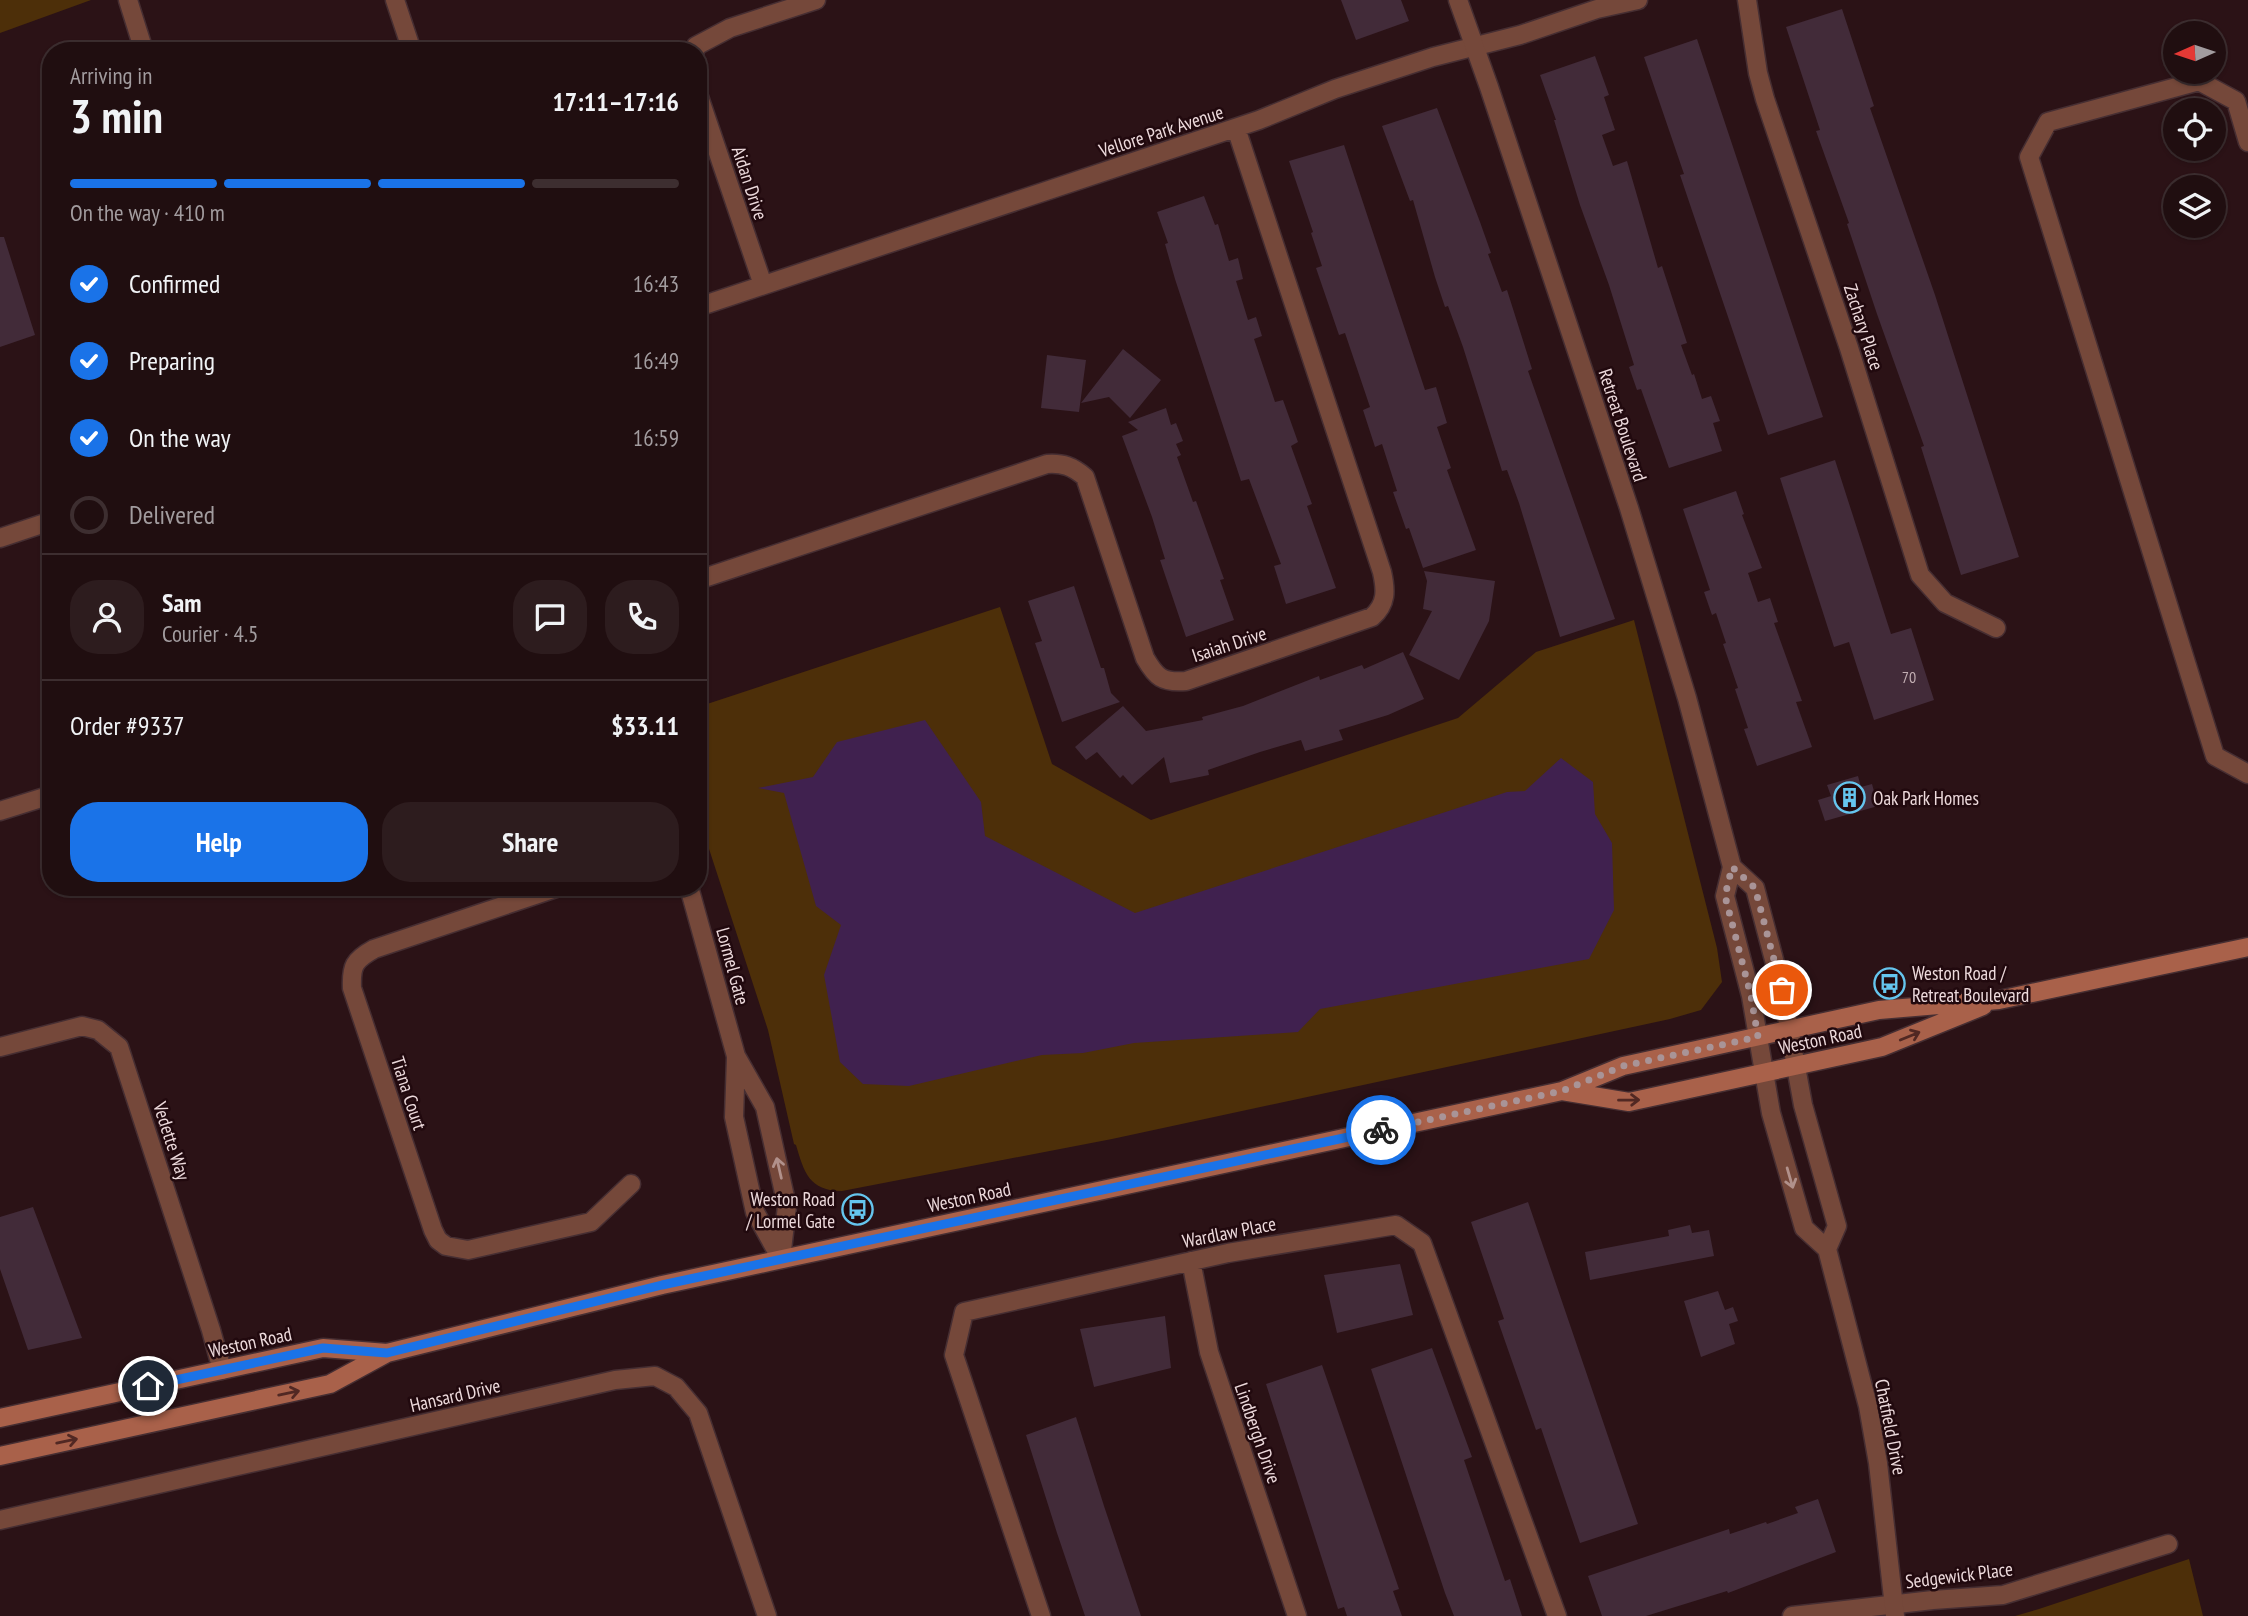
<!DOCTYPE html>
<meta charset="utf-8">
<style>
body{margin:0;font-family:"PT Sans Narrow",sans-serif;background:#2d1c1e;color:#f1f3f6;height:100vh;display:flex;flex-direction:column;font-size:26px;white-space:nowrap}
*{box-sizing:border-box;margin:0}
p{font-size:23px;color:#a29c9f}
.icon{flex:none;width:38px;height:38px;fill:none;stroke:currentColor;stroke-width:2;stroke-linecap:round;stroke-linejoin:round}
.map{position:relative;flex:1;overflow:hidden}
.side{position:absolute;left:42px;top:42px;width:665px;height:854px;display:flex;flex-direction:column;background:#200e10;border-radius:28px;box-shadow:0 2px 5px #0004,0 0 0 2px #3d2e30}
.side>*{flex:none}
.needle{width:46px;rotate:267deg}
.tools{position:absolute;left:2163px;top:21px;display:grid;gap:14px}
.tools a{display:grid;place-items:center;width:63px;height:63px;border-radius:50%;background:#200e10;box-shadow:0 2px 5px #0004,0 0 0 2px #3d2e30;font-size:35px}
.pin{position:absolute;display:grid;place-items:center;width:60px;height:60px;color:#fff;margin:-30px;border:4px solid #fff;border-radius:50%;box-shadow:0 2px 7px #0007}
.courier{position:absolute;display:grid;place-items:center;width:70px;height:70px;margin:-35px;border:5px solid #1a73e8;border-radius:50%;background:#fff;color:#222;box-shadow:0 2px 9px #0007}
.overview em{font-style:normal;font-weight:600}
.overview div{display:flex;flex-direction:column-reverse}
.overview{display:flex;align-items:center;justify-content:space-between;height:119px;padding:0 28px}
h1{font-size:46px;font-weight:600;line-height:52px}
.bar{display:grid;grid-template-columns:repeat(4,1fr);gap:10px 7px;align-content:center;height:84px;padding:0 28px}
.bar i{height:9px;border-radius:5px;background:#3d2e30}
.bar .on{background:#1a73e8}
.bar p{grid-column:span 4}
.line{display:flex;align-items:center;gap:18px;padding:0 28px;border-top:2px solid #3d2e30}
.line div{flex:1}
.round{display:grid;place-items:center;flex:none;width:74px;height:74px;border-radius:28px;background:#2d1c1e}
ol{padding:0 28px;list-style:none}
li{display:flex;align-items:center;gap:21px;height:77px}
li p{margin-inline-start:auto}
li .icon{padding:7px;border-radius:50%;background:#1a73e8;color:#fff;stroke-width:4}
li:last-child{color:#a29c9f}
li i{width:38px;height:38px;border:4px solid #3d2e30;border-radius:50%}
.primary-button{display:flex;gap:14px;margin-top:auto;padding:14px 28px}
.primary-button a{flex:1;height:80px;border-radius:28px;background:#1a73e8;color:#fff;font-size:28px;font-weight:600;line-height:80px;text-align:center}
.primary-button a+a{background:#2d1c1e;color:#f1f3f6}
.map>svg:first-child{display:block}
.green{fill:#4d2f09}
.water{fill:#40214f}
.building{fill:#422b39}
.lines{fill:none;stroke-linecap:round;stroke-linejoin:round}
.minor-casing{stroke:#462e32;stroke-width:21}
.tertiary-casing{stroke:#462e32;stroke-width:21}
.secondary-casing{stroke:#462e32;stroke-width:21}
.minor{stroke:#75483a;stroke-width:18}
.tertiary{stroke:#75483a;stroke-width:18}
.secondary{stroke:#a9614a;stroke-width:18}
.oneway{stroke:#512823}
.oneway2{stroke:#b1918b}
.done{stroke:#a99497;stroke-width:7;stroke-dasharray:0 12.6}
.route{stroke:#1a73e8;stroke-width:9}
.labels{text-anchor:middle;dominant-baseline:central;stroke-width:5;stroke-linejoin:round;paint-order:stroke}
.number-label{font-size:16px;fill:#c2aeb3}
.street-label{font-size:19px;fill:#eddadc;stroke:#21090e}
.poi-label{font-size:19px;fill:#eddadc;stroke:#21090e;text-anchor:start}
</style>
<div class="map">
<svg width="2248" height="1616" viewBox="0 0 2248 1616">
<rect width="100%" height="100%" fill="#2b1216"/>
<path class="green" d="M0 0H91L0 33Z
M1000 607 1052 764 1151 820 1458 718 1536 652 1634 620 1717 948 1722 982 1701 1010 1670 1019 1112 1139 842 1191C809 1191 804 1172 796 1145L794 1144 768 1030 698 815V707Z
M2189 1559 2203 1616H2015L2039 1609Z"/>
<path class="water" d="M925 720 981 802 985 836 1135 913 1507 792 1525 791 1561 758 1593 782 1595 814 1612 843 1614 910 1589 959 1320 1009 1298 1032 1134 1043 1083 1053 1042 1055 909 1086 863 1084 840 1062 824 975 841 925 816 906 784 793 758 788 813 777 837 742Z"/>
<path class="building" d="M1341 0H1401L1409 21 1356 40Z
M1842 9 1874 106 1870 108 1935 295 2019 557 1961 575 1921 447 1924 446 1877 314 1847 224 1849 223 1816 131 1820 130 1786 27Z
M1697 39 1823 417 1768 435 1680 175 1684 174 1644 57Z
M1595 56 1609 95 1604 97 1615 130 1602 135 1613 166 1627 161 1658 268 1662 266 1687 343 1681 345 1692 375 1694 374 1702 399 1711 396 1720 421 1713 423 1722 451 1669 468 1641 389 1637 390 1629 367 1634 365 1609 285 1580 205 1554 120H1556L1540 75Z
M1437 108 1480 222 1491 253 1488 254 1502 292 1507 290 1532 369 1528 371 1615 619 1560 637 1519 503 1507 470 1502 471 1463 347 1448 306 1445 307 1435 277 1413 200 1410 201 1382 126Z
M1344 145 1425 390 1436 387 1447 423 1437 427 1451 468 1447 470 1476 550 1423 568 1409 528 1406 529 1393 492 1397 491 1382 444 1375 447 1363 410 1370 407 1345 333 1339 335 1316 268 1322 266 1311 233 1313 232 1289 161Z
M1204 196 1215 225 1218 224 1229 261 1238 258 1243 279 1236 281 1248 320 1256 317 1262 336 1254 339 1275 402 1283 400 1298 442 1291 446 1312 504 1307 506 1336 588 1286 604 1274 566 1281 564 1249 479 1241 481 1175 279 1165 244 1168 243 1157 212Z
M0 237H4L35 335 0 347Z
M1123 349 1161 380 1130 418 1109 397 1081 403Z
M1047 355 1086 360 1079 412 1041 408Z
M1166 408 1171 425 1176 423 1183 441 1176 444 1181 455 1177 457 1193 502 1196 501 1224 579 1220 580 1234 620 1186 637 1160 560 1165 559 1152 517 1122 436 1138 430 1128 422Z
M1835 460 1891 634 1911 628 1934 700 1874 720 1849 642 1834 647 1780 478Z
M1736 491 1744 514 1742 515 1762 568 1748 573 1758 602 1770 598 1778 622 1774 623 1802 701 1796 702 1812 747 1757 766 1744 729 1748 728 1735 689 1738 688 1723 644 1726 643 1716 613 1712 615 1704 592 1710 590 1683 509Z
M1424 571 1495 581 1489 621 1459 680 1409 655 1432 611 1423 609 1427 581Z
M1074 586 1101 668H1104L1111 693 1120 702 1062 722 1035 643 1042 641 1028 601Z
M1403 652 1424 699 1388 715 1339 730 1343 740 1305 751 1301 740 1260 752 1208 770 1209 775 1170 783 1164 757 1132 785 1123 775 1120 778 1097 752 1086 760 1075 747 1123 706 1146 731 1203 720 1202 717 1243 706 1319 676 1320 680 1362 665 1364 669Z
M1858 776 1861 787 1872 784 1878 806 1825 821 1818 800 1831 796 1827 785Z
M1528 1202 1638 1524 1580 1543 1541 1428 1536 1430 1498 1321 1504 1319 1471 1222Z
M33 1207 82 1338 28 1350 0 1269V1217Z
M1690 1225 1692 1233 1709 1230 1714 1256 1590 1280 1585 1252 1669 1236 1668 1230Z
M1400 1264 1413 1315 1337 1333 1324 1275Z
M1718 1291 1725 1310 1733 1307 1738 1321 1729 1324 1735 1344 1701 1357 1684 1301Z
M1165 1316 1171 1368 1094 1387 1080 1329Z
M1432 1348 1472 1457 1464 1460 1505 1581 1510 1579 1522 1616H1454L1445 1593 1371 1369Z
M1322 1365 1399 1589 1393 1591 1402 1616H1347L1344 1607 1338 1609 1266 1384Z
M1076 1417 1104 1506 1141 1616H1085L1057 1533 1026 1435Z
M1818 1499 1836 1552 1728 1593 1727 1591 1646 1616H1602L1588 1576 1729 1529 1730 1534 1766 1522 1767 1524 1798 1513 1795 1507Z"/>
<g class="lines">
<defs>
<path id="minor" d="M128 0 144 51
M395 0 412 51
M1747 0 1758 73 1765 99 1849 348 1920 575 1945 603 1996 628
M695 51 696 46 730 28 816 0
M698 94 763 285
M2248 142 2236 101 2199 81 2048 122 2029 157 2215 756 2248 774
M698 307 1259 120 1335 89 1433 57 1520 35 1597 9 1638 0
M0 538 51 521
M698 580 1047 464C1063 463 1072 466 1085 477L1145 658C1156 677 1162 683 1186 681L1372 617C1387 604 1386 590 1382 572L1236 128
M0 811 51 795
M559 887 374 949C354 960 351 966 352 988L433 1230 438 1240 446 1246 468 1250 591 1222 631 1184
M689 887 736 1056 765 1107 787 1206 781 1259
M0 1047 82 1026 98 1030 119 1047 211 1330 222 1370
M736 1058 734 1117 755 1212 781 1259
M1191 1261 1209 1352 1297 1616
M0 1520 615 1380 655 1376 676 1387 698 1413 767 1616
M1041 1616 954 1355 964 1312 1228 1253 1396 1225 1422 1243 1557 1616
M1792 1616 1933 1600 2003 1595 2168 1544"/>
<path id="tertiary" d="M1458 0 1489 87 1629 508 1687 698 1732 867 1725 896 1751 996 1771 1113 1804 1228 1827 1249 1868 1406 1878 1463 1895 1616
M1732 867 1755 888 1782 990 1803 1105 1837 1226 1827 1249"/>
<path id="secondary" d="M1562 1091 1629 1102 1882 1047 1983 1006
M0 1418 323 1348 387 1353
M0 1456 330 1384 387 1353 662 1285 1562 1091 1623 1066 1879 1010 1999 1000 2248 947"/>
</defs>
<use href="#minor" class="minor-casing"/>
<use href="#tertiary" class="tertiary-casing"/>
<use href="#secondary" class="secondary-casing"/>
<use href="#minor" class="minor"/>
<use href="#tertiary" class="tertiary"/>
<use href="#secondary" class="secondary"/>
</g>
<defs><path id="oneway-shaft" d="M-6 0H5M1.5-3L5.5 0L1.5 3" fill="none" stroke-width="1.6" stroke-linecap="round" stroke-linejoin="round" transform="scale(1.75)"/></defs>
<g class="oneway">
<use href="#oneway-shaft" transform="translate(1910 1036) rotate(-22)"/>
<use href="#oneway-shaft" transform="translate(1629 1100) rotate(-1)"/>
<use href="#oneway-shaft" transform="translate(289 1393) rotate(-12)"/>
<use href="#oneway-shaft" transform="translate(67 1441) rotate(-12)"/>
</g>
<g class="oneway2">
<use href="#oneway-shaft" transform="translate(779 1168) rotate(-103)"/>
<use href="#oneway-shaft" transform="translate(1790 1178) rotate(74)"/>
</g>
<g class="lines">
<path class="done" d="M1381 1130 1562 1091 1623 1066 1758 1037 1751 996 1725 896 1732 867 1755 888 1782 990"/>
<path class="route" d="M148 1386 323 1348 387 1353 662 1285 1381 1130"/>
</g>
<defs>
<symbol id="building-ring" viewBox="-11 -11 22 22"><circle r="9.5" fill="#21090e" stroke="#65c5ee" stroke-width="1.5"/><path d="M-4-6H4V6H1V3H-1V6H-4ZM-2.5-4.3h1.7v1.8h-1.7ZM.8-4.3h1.7v1.8H.8ZM-2.5-1h1.7V.8h-1.7ZM.8-1h1.7V.8H.8Z" fill="#65c5ee"/></symbol>
<symbol id="bus-ring" viewBox="-11 -11 22 22"><circle r="9.5" fill="#21090e" stroke="#65c5ee" stroke-width="1.5"/><path d="M-5-6H5V4H4V6H2V4H-2V6H-4V4H-5ZM-3.5-4V0h7V-4ZM-3.5 1.2v1.5H-2V1.2ZM2 1.2v1.5H3.5V1.2Z" fill="#65c5ee"/></symbol>
</defs>
<g fill-rule="evenodd">
<use href="#building-ring" x="1832" y="780" width="35" height="35"/>
<use href="#bus-ring" x="1872" y="966" width="35" height="35"/>
<use href="#bus-ring" x="840" y="1192" width="35" height="35"/>
</g>
<g class="labels">
<g class="number-label">
<text x="1909" y="677">70</text>
</g>
<g class="street-label">
<text transform="translate(1161 131) rotate(-18)">Vellore Park Avenue</text>
<text transform="translate(750 183) rotate(72)">Aidan Drive</text>
<text transform="translate(1864 327) rotate(72)">Zachary Place</text>
<text transform="translate(1623 425) rotate(72)">Retreat Boulevard</text>
<text transform="translate(1229 644) rotate(-18)">Isaiah Drive</text>
<text transform="translate(733 966) rotate(75)">Lormel Gate</text>
<text transform="translate(1820 1039) rotate(-12)">Weston Road</text>
<text transform="translate(409 1093) rotate(72)">Tiana Court</text>
<text transform="translate(172 1141) rotate(72)">Vedette Way</text>
<text transform="translate(969 1197) rotate(-12)">Weston Road</text>
<text transform="translate(1229 1232) rotate(-11)">Wardlaw Place</text>
<text transform="translate(250 1342) rotate(-12)">Weston Road</text>
<text transform="translate(455 1395) rotate(-13)">Hansard Drive</text>
<text transform="translate(1891 1427) rotate(79)">Chatfield Drive</text>
<text transform="translate(1258 1433) rotate(71)">Lindbergh Drive</text>
<text transform="translate(1959 1575) rotate(-7)">Sedgewick Place</text>
</g>
<g class="poi-label">
<text x="1873" y="798">Oak Park Homes</text>
<text x="1912" y="973">Weston Road /<tspan x="1912" dy="22">Retreat Boulevard</tspan></text>
<text x="835" y="1199" text-anchor="end">Weston Road<tspan x="835" dy="22">/ Lormel Gate</tspan></text>
</g>
</g>
</svg>
<div class="tools">
<a><svg class="needle" viewBox="-14 -14 28 28"><path d="M0-13l5 13h-10z" fill="#e53935"/><path d="M0 13l5-13h-10z" fill="#a29c9f"/></svg></a>
<a><svg class="icon" aria-label="locate" viewBox="0 0 24 24"><circle cx="12" cy="12" r="6"/><path d="M12 2v4M12 18v4M2 12h4M18 12h4"/></svg></a>
<a><svg class="icon" aria-label="layers" viewBox="0 0 24 24"><path d="M12 4l9 5-9 5-9-5zM3 14l9 5 9-5"/></svg></a>
</div>
<div class="pin" style="left:1782px;top:990px;background:#ea580c"><svg class="icon" aria-label="bag" viewBox="0 0 24 24"><path d="M5 8h14l-1 12H6zM9 8a3 3 0 0 1 6 0"/></svg></div>
<div class="pin" style="left:148px;top:1386px;background:#1f2937"><svg class="icon" aria-label="home" viewBox="0 0 24 24"><path d="M3 11l9-7 9 7M6 9v11h12V9"/></svg></div>
<div class="courier" style="left:1381px;top:1130px"><svg class="icon" aria-label="bike" viewBox="0 0 24 24"><circle cx="6" cy="16" r="4"/><circle cx="18" cy="16" r="4"/><path d="M6 16l4-8h5l3 8M10 8l3 8H6M13 5h3"/></svg></div>
<section class="side">
<div class="overview"><div><h1>3 min</h1><p>Arriving in</p></div><em>17:11–17:16</em></div>
<div class="bar"><i class="on"></i><i class="on"></i><i class="on"></i><i></i><p>On the way · 410 m</p></div>
<ol>
<li><svg class="icon" aria-label="check" viewBox="0 0 24 24"><path d="M5 12l5 5 9-10"/></svg>Confirmed<p>16:43</p></li>
<li><svg class="icon" aria-label="check" viewBox="0 0 24 24"><path d="M5 12l5 5 9-10"/></svg>Preparing<p>16:49</p></li>
<li><svg class="icon" aria-label="check" viewBox="0 0 24 24"><path d="M5 12l5 5 9-10"/></svg>On the way<p>16:59</p></li>
<li><i></i>Delivered</li>
</ol>
<div class="line" style="height:126px"><a class="round"><svg class="icon" aria-label="person" viewBox="0 0 24 24"><circle cx="12" cy="8" r="4"/><path d="M4 21q1-7 8-7t8 7"/></svg></a><div><b>Sam</b><p>Courier · 4.5</p></div><a class="round"><svg class="icon" aria-label="chat" viewBox="0 0 24 24"><path d="M4 5h16v11H9l-5 4z"/></svg></a><a class="round"><svg class="icon" aria-label="phone" viewBox="0 0 24 24"><path d="M5 4h4l2 5-3 2q2 4 5 5l2-3 5 2v4C11 20 4 13 5 4z"/></svg></a></div>
<div class="line" style="height:91px"><div>Order #9337</div><b>$33.11</b></div>
<div class="primary-button"><a>Help</a><a>Share</a></div>
</section>
</div>
